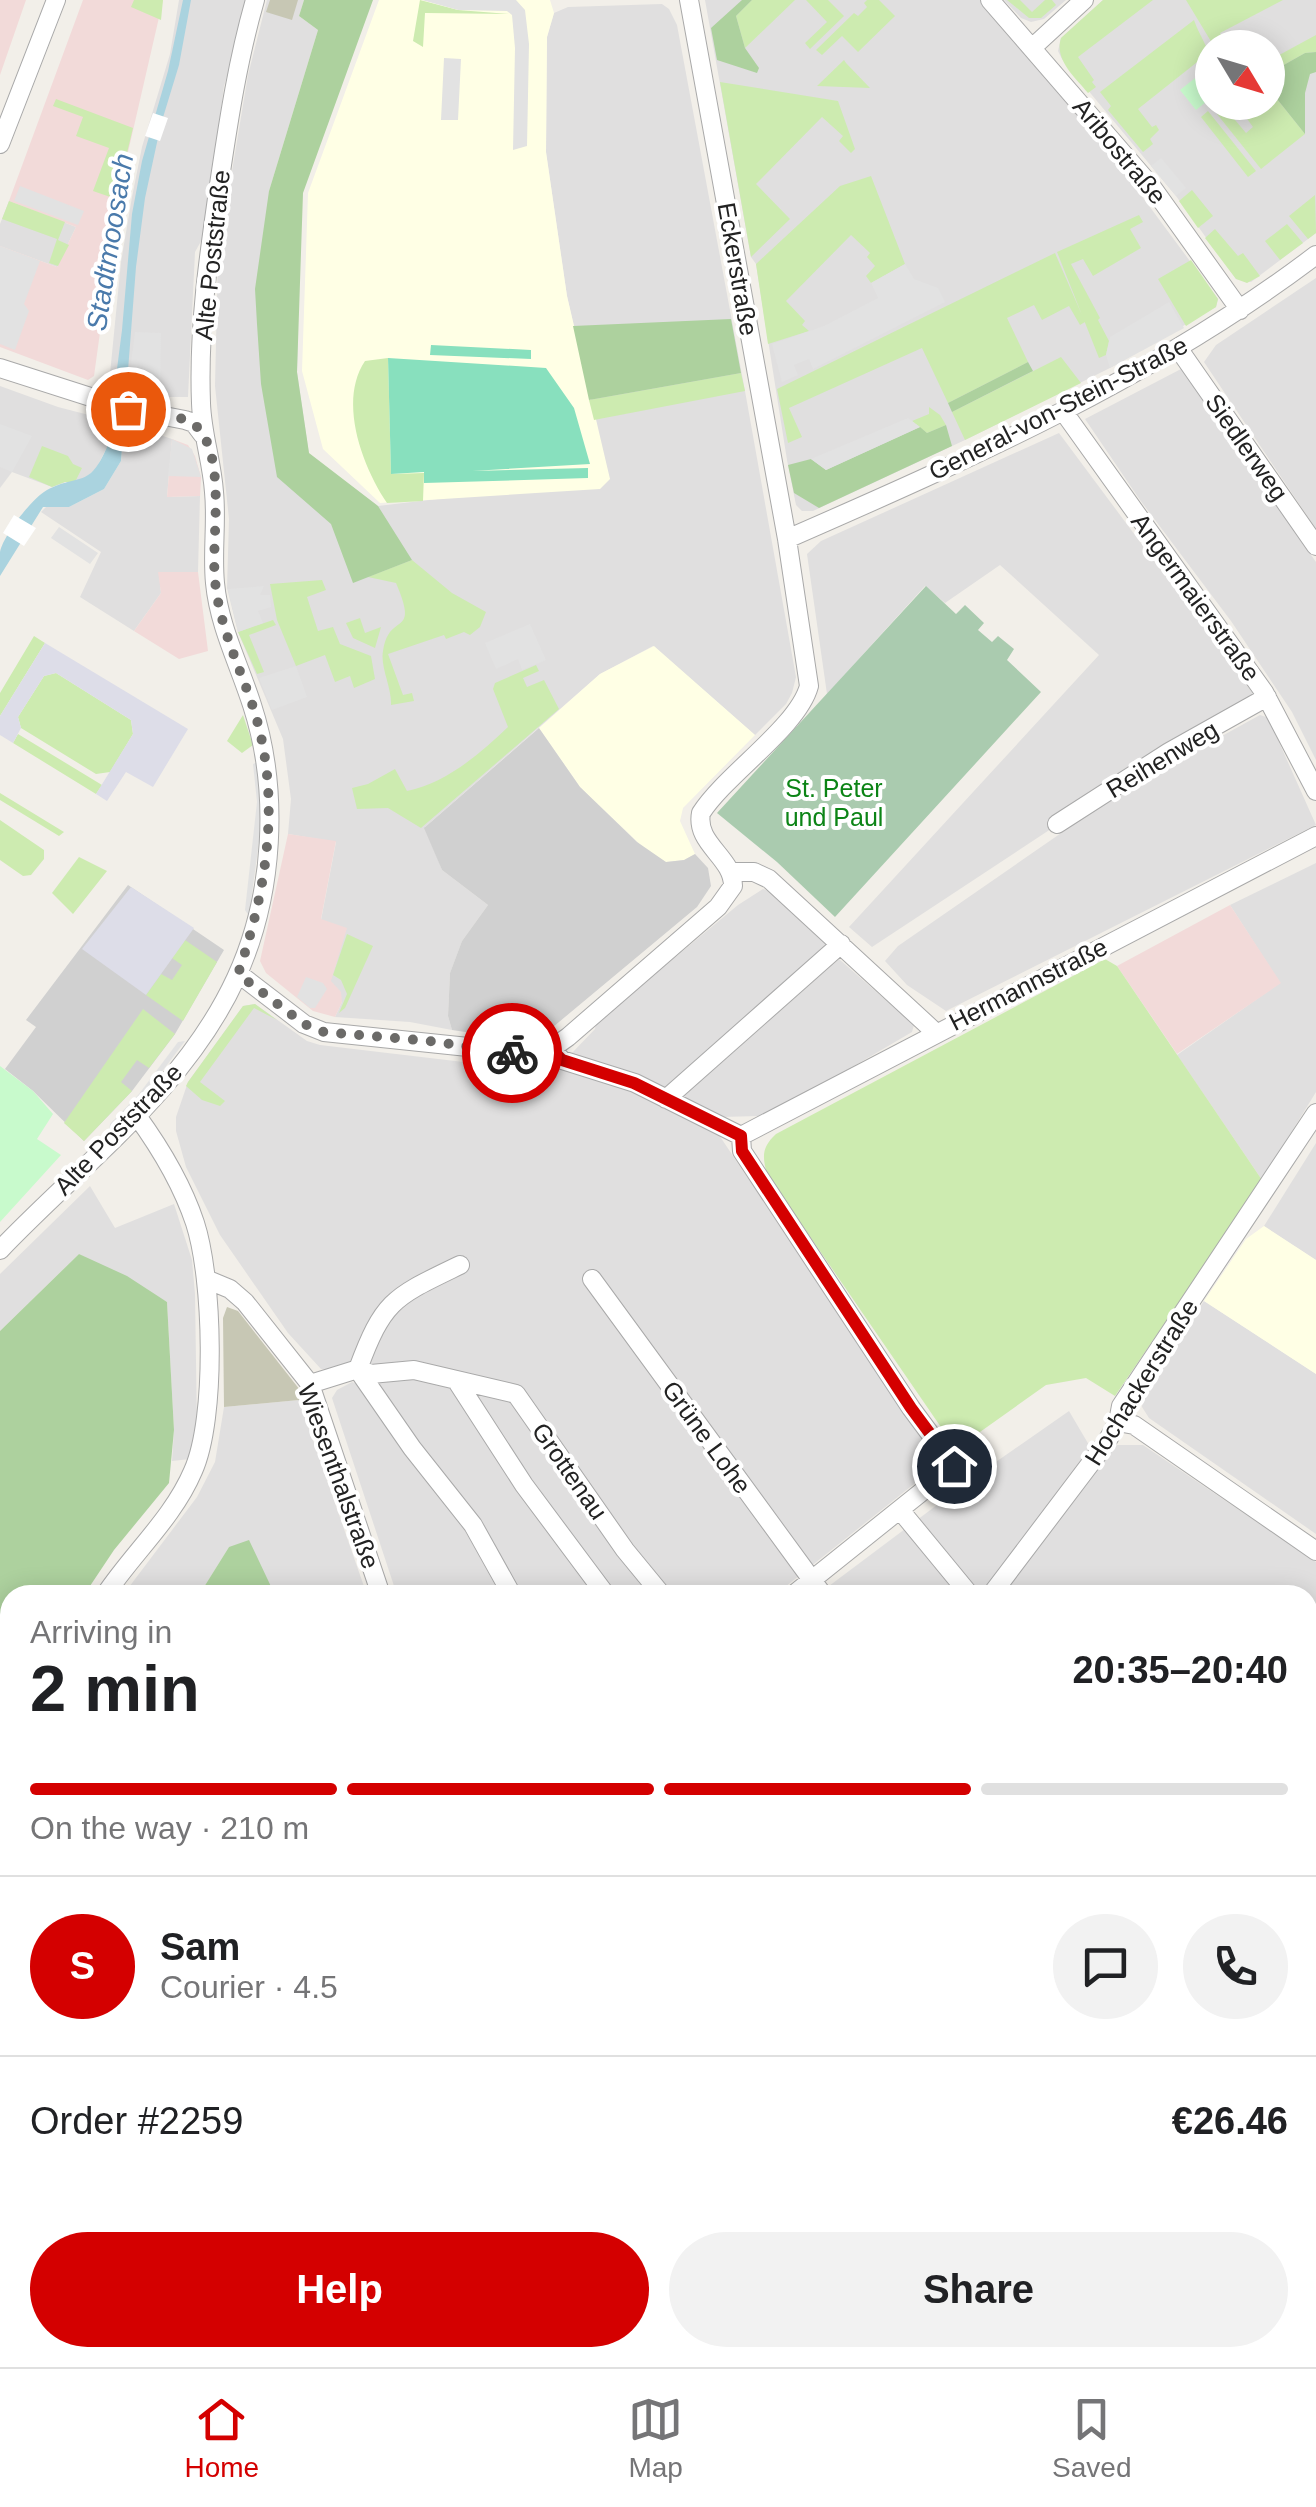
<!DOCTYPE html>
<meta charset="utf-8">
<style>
body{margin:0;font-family:Helvetica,sans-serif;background:#f2f2f2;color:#202124;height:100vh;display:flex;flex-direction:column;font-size:38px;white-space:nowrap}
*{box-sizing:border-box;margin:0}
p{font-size:32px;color:#757577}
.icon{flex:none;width:55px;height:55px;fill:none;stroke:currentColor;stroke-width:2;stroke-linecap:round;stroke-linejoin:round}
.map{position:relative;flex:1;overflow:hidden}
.side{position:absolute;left:0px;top:1585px;width:1318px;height:782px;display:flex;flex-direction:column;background:#fff;border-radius:30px 30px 0 0;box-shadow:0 5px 25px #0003}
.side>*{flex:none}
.needle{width:65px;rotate:128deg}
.fabs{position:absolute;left:1195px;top:30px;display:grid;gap:20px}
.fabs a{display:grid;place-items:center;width:90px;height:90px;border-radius:50%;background:#fff;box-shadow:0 5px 25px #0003;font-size:50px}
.pin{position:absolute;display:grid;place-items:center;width:85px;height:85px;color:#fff;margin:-42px;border:5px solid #fff;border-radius:50%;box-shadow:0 2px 10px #0007}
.courier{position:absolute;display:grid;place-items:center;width:100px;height:100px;margin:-50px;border:8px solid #d40000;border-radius:50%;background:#fff;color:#222;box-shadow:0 2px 12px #0007}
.summary em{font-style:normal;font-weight:600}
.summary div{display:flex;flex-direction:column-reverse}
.summary{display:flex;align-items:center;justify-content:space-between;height:170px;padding:0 30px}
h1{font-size:65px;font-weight:600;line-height:75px}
.bar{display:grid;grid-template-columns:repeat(4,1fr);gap:15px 10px;align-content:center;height:120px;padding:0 30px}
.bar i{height:12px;border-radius:8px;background:#e0e0e0}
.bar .active{background:#d40000}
.bar p{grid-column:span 4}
.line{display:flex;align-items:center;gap:25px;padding:0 30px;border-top:2px solid #e0e0e0}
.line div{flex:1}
.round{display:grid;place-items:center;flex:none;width:105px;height:105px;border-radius:52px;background:#f2f2f2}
.cta{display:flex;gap:20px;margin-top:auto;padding:20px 30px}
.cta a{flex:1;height:115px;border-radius:60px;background:#d40000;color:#fff;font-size:40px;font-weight:600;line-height:115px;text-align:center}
.cta a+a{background:#f2f2f2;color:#202124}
.tabs{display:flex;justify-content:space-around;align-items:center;height:140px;border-top:2px solid #e0e0e0;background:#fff;font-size:28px;color:#757577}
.tabs a{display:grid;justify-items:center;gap:5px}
.tabs .active{color:#d40000}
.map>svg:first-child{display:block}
.residential{fill:#e0dfdf;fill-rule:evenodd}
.commercial{fill:#f2dad9}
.education{fill:#ffffe5}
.religious{fill:#d0d0d0}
.construction{fill:#c7c7b4}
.farmland{fill:#eef0d5}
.grass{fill:#cdebb0}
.forest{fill:#add19e}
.cemetery{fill:#aacbaf}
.park{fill:#c8facc}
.pitch{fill:#88e0be}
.parking{fill:#e2e2e2}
.plaza{fill:#dddde8}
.water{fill:#aad3df}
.pier{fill:#fff}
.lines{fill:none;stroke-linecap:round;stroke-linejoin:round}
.minor-casing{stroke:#a9a9a9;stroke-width:20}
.minor{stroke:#fff;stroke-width:18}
.done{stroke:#6b6a68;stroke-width:10;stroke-dasharray:0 18}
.route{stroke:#d40000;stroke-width:12}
.labels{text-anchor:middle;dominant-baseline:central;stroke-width:8;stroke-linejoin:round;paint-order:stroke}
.street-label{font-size:25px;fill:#222;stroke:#fff}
.park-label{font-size:25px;fill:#0c8416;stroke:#fff}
.water-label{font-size:28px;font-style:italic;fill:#4a7aab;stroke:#fff}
</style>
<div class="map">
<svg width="1316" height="2367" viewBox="0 0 1316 2367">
<rect width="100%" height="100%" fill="#f2efe9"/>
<path class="residential" d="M179 0H250L224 86 205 234 195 252 188 397H146L109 384 121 262 132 197 142 147 170 54Z
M267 0H304L299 16 318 30 269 191 298 331 297 372 309 454 378 506 609 479 567 296 546 152 547 37 554 13 568 7 662 4 669 9 677 25 745 391 796 677 792 693 786 704 755 735 653 646 600 674 425 827 442 870 488 905 462 941 450 973 448 1016 452 1030 410 1022 335 1017 342 1002 330 982 321 920 336 842 288 834 291 799 283 739 238 632 227 588 229 519 215 386 218 255 248 75Z
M705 0H981L1121 168 1218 299 1216 307 1110 368 965 440 813 511H802L796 505 787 460 756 264 751 257Z
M1004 0H1066L1044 19 1031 22 1021 18Z
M1103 0H1316V233L1251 282 1236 279 1176 196 1062 59 1058 51 1061 38ZM1212 48H1268V102H1212Z
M9 201 76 227 57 267 0 246V224Z
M1316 278V529L1204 362 1216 345Z
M1181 369 1316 562V760L1292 712 1231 621 1140 500 1085 419Z
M0 386 58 407 112 421 107 447 96 469 82 480 65 482 52 487 12 472 0 488Z
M126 424 172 439 167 497 200 496 198 572H159L161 593 134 631 80 597 101 552 41 512 48 505 69 507 104 489 121 461Z
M1059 433 1254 695 872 947 849 927 1099 655 1000 565 945 603 925 586 827 694 807 554 821 541Z
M1260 715 1266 717 1274 731 1316 825 946 1011 907 985 885 961 898 946 1122 791Z
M1316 863V1092L1262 1180 1177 1055 1280 983 1230 905Z
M763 889 774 893 830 945 664 1090 571 1054 595 1029 596 1023 738 905Z
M839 959 914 1025 912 1032 779 1110 759 1116 721 1117 681 1098Z
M255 1004 307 1041 320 1045 540 1071 557 1067 597 1076 639 1094 719 1135 939 1464 775 1595H669L516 1390 321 1369 288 1333 220 1235 186 1167 176 1131V1117L188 1082 243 1006Z
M1316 1143V1260L1264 1226Z
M90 1186 115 1228 174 1204 192 1260 195 1294 197 1428 190 1459 172 1461 174 1430 167 1302 79 1254 0 1331V1274Z
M1204 1301 1316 1374V1534L1149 1418 1142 1407 1144 1390Z
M418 1375 451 1384 596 1595H518L376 1383Z
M352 1382 360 1385 445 1498 505 1595H397L332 1398 337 1390Z
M489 1389 505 1396 658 1595H610L471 1395Z
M299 1400 367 1595H275L229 1547 199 1595H123L197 1497 215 1462 224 1407Z
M1069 1411 1089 1445H1143L1316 1562V1661L1308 1671V1595H817L973 1478Z
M1316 1702V2126L1308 2125V1712Z
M0 1966 10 1969V2070L0 2051Z
M1308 2151 1316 2152V2336L1308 2335Z
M317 2358H560L564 2367H328Z
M655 2358H924L916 2367H650Z
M942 2358H1109L1115 2367H935Z"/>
<path class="commercial" d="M0 0H26L0 75Z
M83 0H163L120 187 94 376 88 380 0 347V246L57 267 76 227 9 201Z
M172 439 188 445 195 456 201 477 200 496 167 497Z
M158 572H198L208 651 179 659 134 631 161 593Z
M288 834 336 841 321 919 347 928 331 981 341 992 342 1002 335 1017 313 1011 266 973 260 961Z
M1230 905 1281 983 1177 1054 1117 966Z"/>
<path class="education" d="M379 0H550L554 13 547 37 546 152 567 296 610 479 600 489 380 503 323 449 302 371 308 193Z
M654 646 755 735 683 808 680 821 695 854 684 860 666 862 648 852 580 787 539 728 600 674Z
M1264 1226 1316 1260V1374L1204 1301 1246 1239Z"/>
<path class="religious" d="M539 728 580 787 637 842 666 862 684 860 695 854 708 868 711 886 697 907 547 1032 511 1039 452 1030 448 1016 450 973 462 941 488 905 442 870 424 828Z
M128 885 224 950 175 1034 132 1091 84 1141 33 1091 5 1069 36 1027 26 1020Z"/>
<path class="construction" d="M270 0H298L292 20 266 12Z
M227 1307 238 1311 300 1390 299 1400 224 1407 223 1318Z"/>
<path class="farmland" d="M0 2100 10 2111V2264L0 2278Z"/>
<path class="grass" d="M134 0H163L161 20 131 7Z
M420 0 458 10 509 14 425 13 423 47 413 41Z
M752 0H795L745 48 736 16Z
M806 0H828L844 16 810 49 805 43 827 22Z
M867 0H879L895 16 858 52 842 36 822 55 816 50 854 13 858 16 867 7 864 3Z
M1007 0H1020L1032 12 1045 0H1052L1056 5 1041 18H1029Z
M1103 0H1153L1078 57 1094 80 1092 82 1096 87 1088 93C1075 77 1054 60 1061 38Z
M1186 0H1283L1220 33 1227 47 1215 48Z
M1194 20C1201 40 1213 52 1212 73L1201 59 1138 109 1152 127 1156 125 1159 130 1150 139 1153 144 1143 152 1108 110 1111 106 1100 92Z
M1316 35V52L1305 53 1268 74V61Z
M844 60 846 63 870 88 817 86Z
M720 82 838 101 855 149 851 153 839 141 843 136 822 117 756 184 790 219 751 257Z
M1273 94 1305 134 1261 169 1217 114 1225 108 1246 133 1253 127 1245 116 1262 103 1268 102Z
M56 99 133 128 116 199 93 191 109 148 76 136 83 117 53 106Z
M1208 111 1256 171 1248 177 1201 117Z
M871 176 905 264 871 283 866 276 875 266 867 257 870 253 851 235 786 301 805 321 802 325 809 331 768 344 756 264 840 186Z
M1192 190 1213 216 1198 228 1179 201Z
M1315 195 1316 233 1308 239 1289 216Z
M9 201 65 222 58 240 69 245 58 266 49 263 57 239 2 219Z
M1139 215 1143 222 1130 229 1141 248 1093 276 1083 259 1071 264 1100 318 1098 320 1109 341 1106 355 1099 358 1057 252Z
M1287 224 1303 243 1280 260 1265 241Z
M1215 229 1238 256 1243 253 1260 276 1247 283 1236 279 1205 238Z
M1055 253 1085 322 1080 325 1069 306 1042 320 1034 305 1007 318 1028 362 948 403 922 348 789 408 802 437 788 443 777 389Z
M1191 260 1218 299 1216 307 1186 326 1158 279Z
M1061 357 1081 383 965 440 952 412Z
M388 358 391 474 424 473 423 501 387 503C362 466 338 401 365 361Z
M741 373 745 391 594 420 589 400Z
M929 407 940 415 946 425 927 433 912 421 929 414Z
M42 446 68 456 73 464 82 468 75 482H65L52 487 29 477Z
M412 560 452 593 486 612 480 627 470 635 464 632 446 639 444 635 388 654 403 695 412 693 414 701 391 705C392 688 380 667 383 651 389 610 420 639 396 583L368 577Z
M322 580 326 590 307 597 318 631 333 627 340 644 371 656 375 679 354 688 350 676 335 682 325 655 296 666 277 620 270 584Z
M360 618 365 633 381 627 375 648 353 638 346 623Z
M273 620 276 625 249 635 264 672 257 674 238 632Z
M34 636 45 643 0 716V693Z
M536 665 539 671 523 678 527 687 544 680 559 709 421 828 388 808 357 809 352 788 368 784 395 769 407 791C446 783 480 754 508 727L493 689 495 683Z
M56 673 131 720 133 734 110 772 96 774 21 728 18 717 44 676Z
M243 715 253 745 242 753 227 741Z
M18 734 102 785 96 794 13 743Z
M0 793 64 832 59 836 0 800Z
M0 820 44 850V859L31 875 23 876 0 860Z
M79 857 107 871 73 914 52 893Z
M347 934 373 946 345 1008 339 1013 347 994 341 980 333 975Z
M185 940 217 962 183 1021 146 995 161 974 172 980 182 965 172 958Z
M1105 959 1117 966 1262 1180 1115 1396 1086 1378 1046 1385 956 1449 767 1174C762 1156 762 1147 776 1134Z
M255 1004 277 1020 254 1008 200 1082 225 1101 220 1106 202 1100 186 1086 188 1082 243 1006Z
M143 1009 175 1034 149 1068 137 1060 121 1082 132 1091 84 1141 64 1123Z
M10 2278V2358H275L287 2367H0V2291Z"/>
<path class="forest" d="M304 0H373L303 193 297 372 309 453 378 506 412 560 353 583 331 524 277 477 261 384 257 324 255 289 269 191 318 30 299 16Z
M742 0H752L736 16 745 48 759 68 757 73 717 60 711 28Z
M1316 52V72L1310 74 1305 93V134L1273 94 1268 98V74L1305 53Z
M731 319 741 373 589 400 573 326Z
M1028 362 1033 371 952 412 948 403Z
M946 425 952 446 819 508 794 493 788 465 811 459 826 470 920 427 927 433Z
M79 1254 127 1276 167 1302 174 1430 169 1483 114 1550 84 1595H10V1882L0 1894V1331Z
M249 1540 275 1595H199L229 1547Z
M560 2358H613L618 2367H564Z
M1109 2358H1251L1272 2367H1115Z"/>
<path class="cemetery" d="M926 586 956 614 965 605 984 623 978 630 992 642 998 636 1014 649 1007 660 1041 692 835 917 777 862 717 813Z"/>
<path class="park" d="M1195 78 1211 98 1196 110 1180 90Z
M0 1066 33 1091 53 1114 37 1139 61 1155 0 1222Z"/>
<path class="pitch" d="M431 345 531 350V359L430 355Z
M388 358 546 368 574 408 590 464 472 471 588 468V478L424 483V472L391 474Z"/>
<path class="parking" d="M422 0H516L525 10 529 44 527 146 513 150 515 48 512 15 507 11 458 10Z
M444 58 461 59 458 120H441Z
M1161 158 1186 188 1176 196 1151 166Z
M20 186 84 211 78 225 14 201Z
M0 246 40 261 24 304 29 311 15 350 0 344Z
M905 264 914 279 938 288 945 302 813 369 809 359 794 365 798 375 782 382 772 344 824 326 878 298 871 283Z
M1169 302 1184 328 1110 368 1106 355 1110 337Z
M135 332 161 333 160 397 128 389Z
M908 418 920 427 826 470 811 459Z
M0 424 32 436 12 472 0 467Z
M172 439 192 449 201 477 168 476Z
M59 527 98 553 90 564 51 538Z
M264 586 260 595H270L271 607 258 611 263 623 238 632 228 589Z
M530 624 546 660 522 670 518 659 496 669 485 643Z
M296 666 307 697 272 710 259 678Z
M258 762 262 819 249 916 245 910 257 802 253 764Z
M306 977 323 983 327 989 315 1008H310L297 997Z
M185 1041 143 1097 109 1133 110 1124 139 1094 178 1042Z"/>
<path class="plaza" d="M45 643 188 729 153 787 126 772 107 801 96 794 133 734 131 720 56 673 44 676 18 717 21 728 13 743 0 735V716Z
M131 887 194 928 146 995 82 949Z"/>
<path class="water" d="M183 0H191L179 65 161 124 145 198 136 267 121 461 104 489 69 507H43L0 576C0 569 0 560 0 552 3 536 32 498 47 490 80 473 89 489 107 447L122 330 132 214 142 161 168 71Z"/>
<path class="pier" d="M153 113 168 118 160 141 145 136Z
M14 515 36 528 24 546 3 533Z"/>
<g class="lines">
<defs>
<path id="minor" d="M990 0 1152 187 1240 310
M1033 47 1084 0
M0 144 56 0
M1178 348 1316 546
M0 368 128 409 185 420 194 423 203 435
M1063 411 1264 692 1316 791
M787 539C970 459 1157 376 1316 255
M1057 824 1169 752 1267 697
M732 872H754L769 879 935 1032
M239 974 304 1024 324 1032 535 1054 551 1049 568 1037 718 907 733 886C733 857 695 844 701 813 726 774 798 727 809 686L787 539 689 0
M551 1049 562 1060 635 1083 741 1136
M666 1099 841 944
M741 1136 1316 836
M741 1136 742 1151 911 1408 954 1466 793 1595
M0 1250C82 1164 185 1089 236 978 274 896 280 791 252 705 239 664 219 626 215 583 212 552 217 522 214 492 212 462 202 434 201 403 198 327 209 253 220 178 229 118 238 59 255 0
M206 1279 230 1289 245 1302 310 1384 381 1595
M592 1279 823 1595
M358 1369C384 1299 394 1297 460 1265
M358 1370 412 1448 473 1525 512 1595
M458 1383 524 1485 606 1595
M310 1384 358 1369 371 1374 414 1370 516 1394 625 1550 662 1595
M1118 1422 1134 1425 1316 1551
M900 1510 970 1595
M105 1595C133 1553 173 1518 193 1471 217 1418 213 1278 195 1223 182 1184 161 1149 137 1116
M991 1595 1106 1443 1118 1422 1121 1406 1316 1113
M1308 1689 1316 1679
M0 1915 10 1902
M0 2083 10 2095
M1308 2138 1316 2139
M1308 2347 1316 2348
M290 2358 302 2367
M636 2367 640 2358
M918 2367 927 2358"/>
</defs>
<use href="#minor" class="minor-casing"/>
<use href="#minor" class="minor"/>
</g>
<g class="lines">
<path class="done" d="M128 409C148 413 186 413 200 430 226 464 211 539 215 580 219 625 238 663 252 704 282 794 268 886 238 974L304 1024 324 1032 429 1041 512 1053"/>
<path class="route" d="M512 1053 535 1054 551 1049 562 1060 634 1083 741 1136 742 1151 911 1408 954 1466"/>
</g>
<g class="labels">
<g class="street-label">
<text transform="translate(1120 151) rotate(50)">Aribostraße</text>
<text transform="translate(212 255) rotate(-84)">Alte Poststraße</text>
<text transform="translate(738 269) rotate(80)">Eckerstraße</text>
<text transform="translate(1058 408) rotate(-27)">General-von-Stein-Straße</text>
<text transform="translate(1247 447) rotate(55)">Siedlerweg</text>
<text transform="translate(1196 597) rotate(54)">Angermaierstraße</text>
<text transform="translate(1162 759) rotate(-31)">Reihenweg</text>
<text transform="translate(1028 984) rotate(-27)">Hermannstraße</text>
<text transform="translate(118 1129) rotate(-46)">Alte Poststraße</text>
<text transform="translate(1141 1382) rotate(-58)">Hochackerstraße</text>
<text transform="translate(707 1437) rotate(54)">Grüne Lohe</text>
<text transform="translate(570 1471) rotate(55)">Grottenau</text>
<text transform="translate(339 1476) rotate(70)">Wiesenthalstraße</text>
</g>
<g class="park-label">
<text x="834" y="788">St. Peter<tspan x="834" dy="29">und Paul</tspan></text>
</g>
<g class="water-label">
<text transform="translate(110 242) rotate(-81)">Stadtmoosach</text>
</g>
</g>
</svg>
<div class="fabs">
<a><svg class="needle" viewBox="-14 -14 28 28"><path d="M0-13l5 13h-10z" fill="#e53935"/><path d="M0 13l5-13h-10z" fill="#757577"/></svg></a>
</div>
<div class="pin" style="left:128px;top:409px;background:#ea580c"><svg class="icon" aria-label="bag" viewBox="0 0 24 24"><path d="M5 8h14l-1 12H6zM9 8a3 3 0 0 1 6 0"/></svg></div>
<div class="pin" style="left:954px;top:1466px;background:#1f2937"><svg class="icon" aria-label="home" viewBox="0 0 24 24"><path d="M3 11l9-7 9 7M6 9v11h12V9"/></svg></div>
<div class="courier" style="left:512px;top:1053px"><svg class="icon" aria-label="bike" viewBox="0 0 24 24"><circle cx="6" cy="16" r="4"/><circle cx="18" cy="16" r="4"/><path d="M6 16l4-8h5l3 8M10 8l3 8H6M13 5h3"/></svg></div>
<section class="side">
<div class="summary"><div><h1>2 min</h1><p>Arriving in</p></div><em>20:35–20:40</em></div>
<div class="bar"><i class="active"></i><i class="active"></i><i class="active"></i><i></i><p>On the way · 210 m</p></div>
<div class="line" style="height:180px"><b class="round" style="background:#d40000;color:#fff">S</b><div><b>Sam</b><p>Courier · 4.5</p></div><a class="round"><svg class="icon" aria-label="chat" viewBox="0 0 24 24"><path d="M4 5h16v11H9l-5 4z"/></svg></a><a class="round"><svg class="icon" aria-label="phone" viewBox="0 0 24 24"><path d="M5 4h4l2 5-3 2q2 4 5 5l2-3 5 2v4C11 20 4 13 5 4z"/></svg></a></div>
<div class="line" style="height:130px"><div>Order #2259</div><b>€26.46</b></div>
<div class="cta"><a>Help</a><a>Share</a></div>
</section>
</div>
<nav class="tabs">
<a class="active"><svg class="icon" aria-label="home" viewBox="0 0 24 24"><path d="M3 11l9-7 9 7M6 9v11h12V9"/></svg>Home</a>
<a><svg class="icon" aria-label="map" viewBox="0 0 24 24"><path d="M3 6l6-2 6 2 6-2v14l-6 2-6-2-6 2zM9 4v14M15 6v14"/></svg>Map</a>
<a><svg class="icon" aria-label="saved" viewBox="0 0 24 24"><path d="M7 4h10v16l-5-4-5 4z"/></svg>Saved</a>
</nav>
